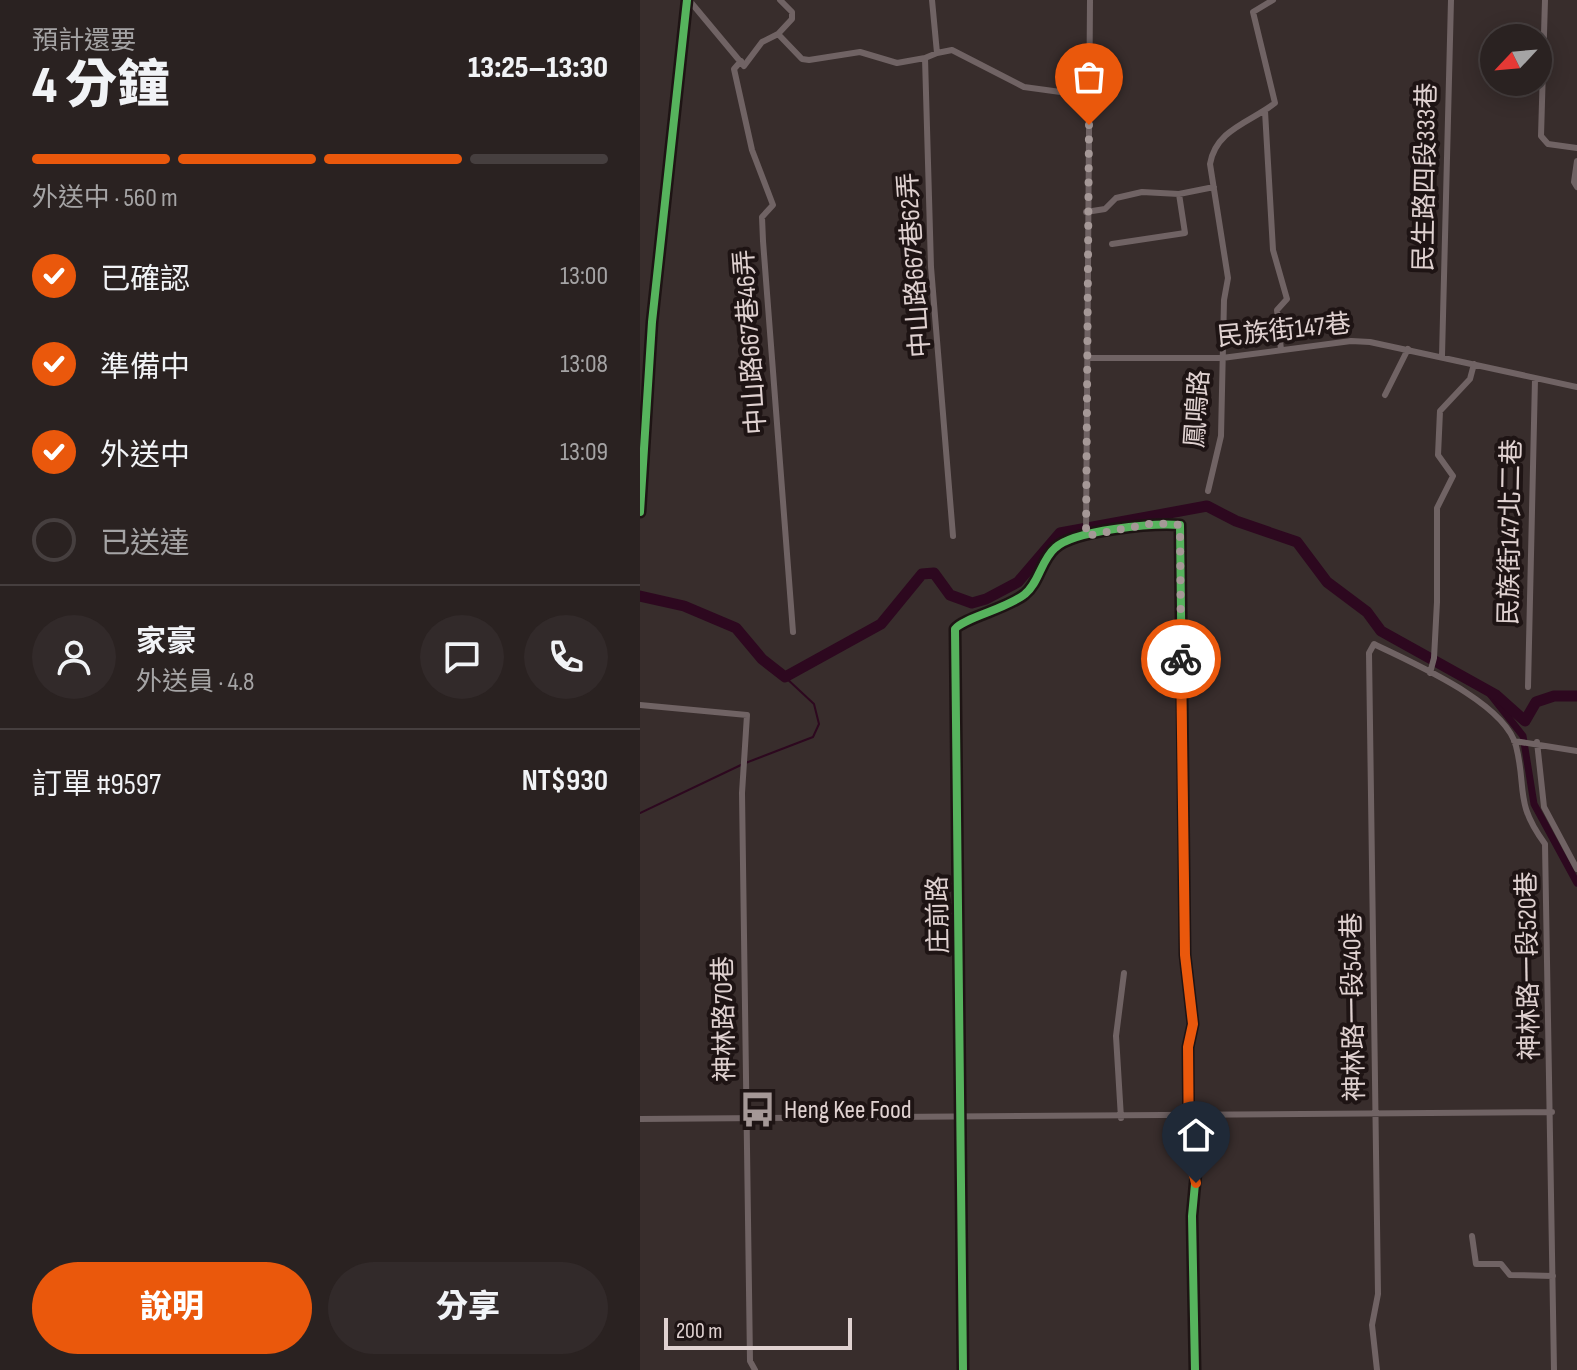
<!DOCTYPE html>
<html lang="zh-TW">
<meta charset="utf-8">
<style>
body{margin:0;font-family:"Sofia Sans Condensed","Noto Sans TC",sans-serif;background:#322a2a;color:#f1f3f6;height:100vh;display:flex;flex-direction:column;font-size:30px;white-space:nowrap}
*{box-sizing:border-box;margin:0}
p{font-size:26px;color:#a5a4a5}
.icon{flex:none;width:44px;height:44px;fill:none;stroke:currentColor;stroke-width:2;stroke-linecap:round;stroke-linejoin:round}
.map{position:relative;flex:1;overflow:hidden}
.drawer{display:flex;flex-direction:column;background:#2a2221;width:640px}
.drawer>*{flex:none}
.needle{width:52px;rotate:244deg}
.fabs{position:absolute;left:840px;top:24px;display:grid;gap:16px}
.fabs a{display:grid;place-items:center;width:72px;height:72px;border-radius:50%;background:#2a2221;box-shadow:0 4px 20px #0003,0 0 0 2px #463f3f;font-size:40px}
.scale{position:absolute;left:24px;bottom:20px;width:188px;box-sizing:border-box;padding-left:8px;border:4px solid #e0d2d1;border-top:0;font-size:22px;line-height:28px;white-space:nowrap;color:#e0d2d1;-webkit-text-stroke:6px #1e1414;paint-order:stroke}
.pin{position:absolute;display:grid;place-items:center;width:68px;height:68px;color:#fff;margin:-82px -34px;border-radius:50% 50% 50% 0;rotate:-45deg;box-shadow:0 0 8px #0007}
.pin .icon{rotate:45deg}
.courier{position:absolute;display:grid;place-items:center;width:80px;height:80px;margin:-40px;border:6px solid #ea580c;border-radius:50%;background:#fff;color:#222;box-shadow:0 2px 10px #0007}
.overview em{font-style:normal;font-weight:800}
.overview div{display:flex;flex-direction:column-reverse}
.overview{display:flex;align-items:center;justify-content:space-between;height:136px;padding:0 32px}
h1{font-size:52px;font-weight:800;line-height:60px}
.bar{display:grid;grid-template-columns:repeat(4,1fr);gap:12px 8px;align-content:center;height:96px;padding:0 32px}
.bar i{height:10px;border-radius:6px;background:#463f3f}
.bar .current{background:#ea580c}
.bar p{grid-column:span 4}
.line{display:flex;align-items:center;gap:20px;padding:0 32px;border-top:2px solid #463f3f}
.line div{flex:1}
.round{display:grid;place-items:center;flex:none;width:84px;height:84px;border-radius:42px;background:#322a2a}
ol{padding:0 32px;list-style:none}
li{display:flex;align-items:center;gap:24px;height:88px}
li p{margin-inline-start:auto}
li .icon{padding:8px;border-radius:50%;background:#ea580c;color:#fff;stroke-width:4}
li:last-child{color:#a5a4a5}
li i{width:44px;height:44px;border:4px solid #463f3f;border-radius:50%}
.button{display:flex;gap:16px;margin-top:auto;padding:16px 32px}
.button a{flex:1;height:92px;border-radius:48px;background:#ea580c;color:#fff;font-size:32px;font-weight:800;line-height:92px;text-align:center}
.button a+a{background:#322a2a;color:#f1f3f6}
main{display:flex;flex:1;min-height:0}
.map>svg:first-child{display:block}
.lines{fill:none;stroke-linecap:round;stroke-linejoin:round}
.stream{stroke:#2d081f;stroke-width:2}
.canal{stroke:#2d081f;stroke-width:7}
.river{stroke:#2d081f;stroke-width:11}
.minor{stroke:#706364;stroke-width:6}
.cycleway-casing{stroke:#1e1414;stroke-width:13}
.cycleway{stroke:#56b35d;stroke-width:8}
.done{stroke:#a59897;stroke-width:8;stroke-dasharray:0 14.4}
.route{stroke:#ea580c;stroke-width:10}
.labels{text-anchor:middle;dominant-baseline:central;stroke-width:8;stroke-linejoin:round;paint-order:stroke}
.street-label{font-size:26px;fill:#e0d2d1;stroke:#1e1414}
.poi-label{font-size:26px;fill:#e0d2d1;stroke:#1e1414;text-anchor:start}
</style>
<main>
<section class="drawer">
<div class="overview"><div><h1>4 分鐘</h1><p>預計還要</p></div><em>13:25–13:30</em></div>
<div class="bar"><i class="current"></i><i class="current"></i><i class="current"></i><i></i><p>外送中 · 560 m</p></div>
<ol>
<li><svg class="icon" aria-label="check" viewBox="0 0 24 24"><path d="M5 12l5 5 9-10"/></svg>已確認<p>13:00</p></li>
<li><svg class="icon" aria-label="check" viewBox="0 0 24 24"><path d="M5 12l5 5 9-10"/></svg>準備中<p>13:08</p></li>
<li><svg class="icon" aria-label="check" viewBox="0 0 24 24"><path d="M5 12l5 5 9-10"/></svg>外送中<p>13:09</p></li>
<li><i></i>已送達</li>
</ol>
<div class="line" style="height:144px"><a class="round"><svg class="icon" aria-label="person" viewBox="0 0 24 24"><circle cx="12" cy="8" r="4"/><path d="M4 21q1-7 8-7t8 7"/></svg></a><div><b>家豪</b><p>外送員 · 4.8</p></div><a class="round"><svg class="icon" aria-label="chat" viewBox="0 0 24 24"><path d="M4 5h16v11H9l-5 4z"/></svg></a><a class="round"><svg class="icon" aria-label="phone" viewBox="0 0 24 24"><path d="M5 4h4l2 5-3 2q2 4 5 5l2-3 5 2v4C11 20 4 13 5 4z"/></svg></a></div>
<div class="line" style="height:104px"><div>訂單 #9597</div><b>NT$930</b></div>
<div class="button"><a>說明</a><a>分享</a></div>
</section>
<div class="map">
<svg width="937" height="1370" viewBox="0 0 937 1370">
<rect width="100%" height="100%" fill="#382d2c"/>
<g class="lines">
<path class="stream" d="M0 813 103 764 173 737 179 724 174 704 145 677"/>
<path class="canal" d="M850 694 883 736 894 804 937 883"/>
<path class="river" d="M0 596 44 606 96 628 122 659 145 677 241 624 282 574 294 573 310 595 332 603 346 599 378 582 420 533 567 506 596 521 657 542 687 582 727 612 741 631 856 695 885 721 896 702 914 696H937"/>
<path class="minor" d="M49 0 104 66 122 42 138 34 152 19V12L140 0
M292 0 297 53 285 58 291 267 313 536
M905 0 901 136 908 144 937 148
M138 34 162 59 169 60 220 52 257 63 285 58
M297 53 312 50 384 87 450 96
M101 61 94 69 112 150 133 205 122 217 123 241 153 632
M625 111 633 250 647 299 637 310 641 350
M937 161 934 182 937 187
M446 212 465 209 476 198 502 192 539 194 574 187
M472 244 545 233 539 194
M802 356 811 0
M447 358H582L711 341 730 342 937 387
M745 395 768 349
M568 491 581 436 584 300 588 278 570 164C576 129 611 122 635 103L613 12 633 0
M446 536 450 0
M790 673 794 658 797 602V508L813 476 798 455 800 411 830 379 834 364
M888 687 895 379
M0 705 107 715 102 793 110 1361 115 1370
M874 741 937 751
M897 742 904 807 937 869
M481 1118 476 1036 484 973
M0 1119 912 1112
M832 1236 836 1264H861L870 1275 913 1276
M323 1370 315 629C323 618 367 609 385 594 399 583 401 560 415 548 434 530 513 523 540 525L545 955 553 1024 548 1047 549 1157 556 1173 552 1216 555 1370
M737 1370 732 1325 738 1294 729 653 734 644C772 663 865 702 876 746 887 789 874 802 905 844L914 1370"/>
<defs>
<path id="cycleway" d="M0 512 12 322 47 0
M323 1370 315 629C323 618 367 609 385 594 399 583 401 560 415 548 434 530 513 523 540 525L545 955 553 1024 548 1047 549 1157 556 1173 552 1216 555 1370"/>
</defs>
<use href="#cycleway" class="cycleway-casing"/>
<use href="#cycleway" class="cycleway"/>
</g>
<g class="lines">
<path class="done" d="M449 125 446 536 514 523 540 525 541 659"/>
<path class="route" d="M541 659 545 955 553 1024 548 1047 549 1157 556 1183"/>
</g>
<defs>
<symbol id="bus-bare" viewBox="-9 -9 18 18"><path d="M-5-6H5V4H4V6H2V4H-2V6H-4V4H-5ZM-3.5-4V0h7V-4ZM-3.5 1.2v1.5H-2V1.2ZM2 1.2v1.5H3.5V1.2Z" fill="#a59897" stroke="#1e1414" stroke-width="2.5" paint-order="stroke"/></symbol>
</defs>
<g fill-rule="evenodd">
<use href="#bus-bare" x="92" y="1084" width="51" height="51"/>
</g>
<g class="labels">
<g class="street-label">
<text transform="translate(786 177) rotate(-89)">民生路四段333巷</text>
<text transform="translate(275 265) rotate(-94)">中山路667巷62弄</text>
<text transform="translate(644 331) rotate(-6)">民族街147巷</text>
<text transform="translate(111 342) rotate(-94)">中山路667巷46弄</text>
<text transform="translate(558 409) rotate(-86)">鳳鳴路</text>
<text transform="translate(871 532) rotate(-89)">民族街147北二巷</text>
<text transform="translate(299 915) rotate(-91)">庄前路</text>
<text transform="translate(889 966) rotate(-91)">神林路一段520巷</text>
<text transform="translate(714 1007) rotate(-91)">神林路一段540巷</text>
<text transform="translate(85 1019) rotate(-91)">神林路70巷</text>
</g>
<g class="poi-label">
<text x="144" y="1110">Heng Kee Food</text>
</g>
</g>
</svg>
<div class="fabs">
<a><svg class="needle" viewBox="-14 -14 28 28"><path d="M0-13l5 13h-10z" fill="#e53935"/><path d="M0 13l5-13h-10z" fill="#a5a4a5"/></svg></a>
</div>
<div class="scale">200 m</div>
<div class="pin" style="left:449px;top:125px;background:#ea580c"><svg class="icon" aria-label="bag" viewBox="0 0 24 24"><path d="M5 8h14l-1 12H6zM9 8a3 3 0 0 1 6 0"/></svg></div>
<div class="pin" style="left:556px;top:1183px;background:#1f2937"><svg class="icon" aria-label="home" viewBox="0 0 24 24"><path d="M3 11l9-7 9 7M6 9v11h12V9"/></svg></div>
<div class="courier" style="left:541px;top:659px"><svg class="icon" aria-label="bike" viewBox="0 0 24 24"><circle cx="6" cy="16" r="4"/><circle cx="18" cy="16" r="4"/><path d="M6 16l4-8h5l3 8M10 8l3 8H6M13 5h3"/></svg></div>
</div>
</main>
